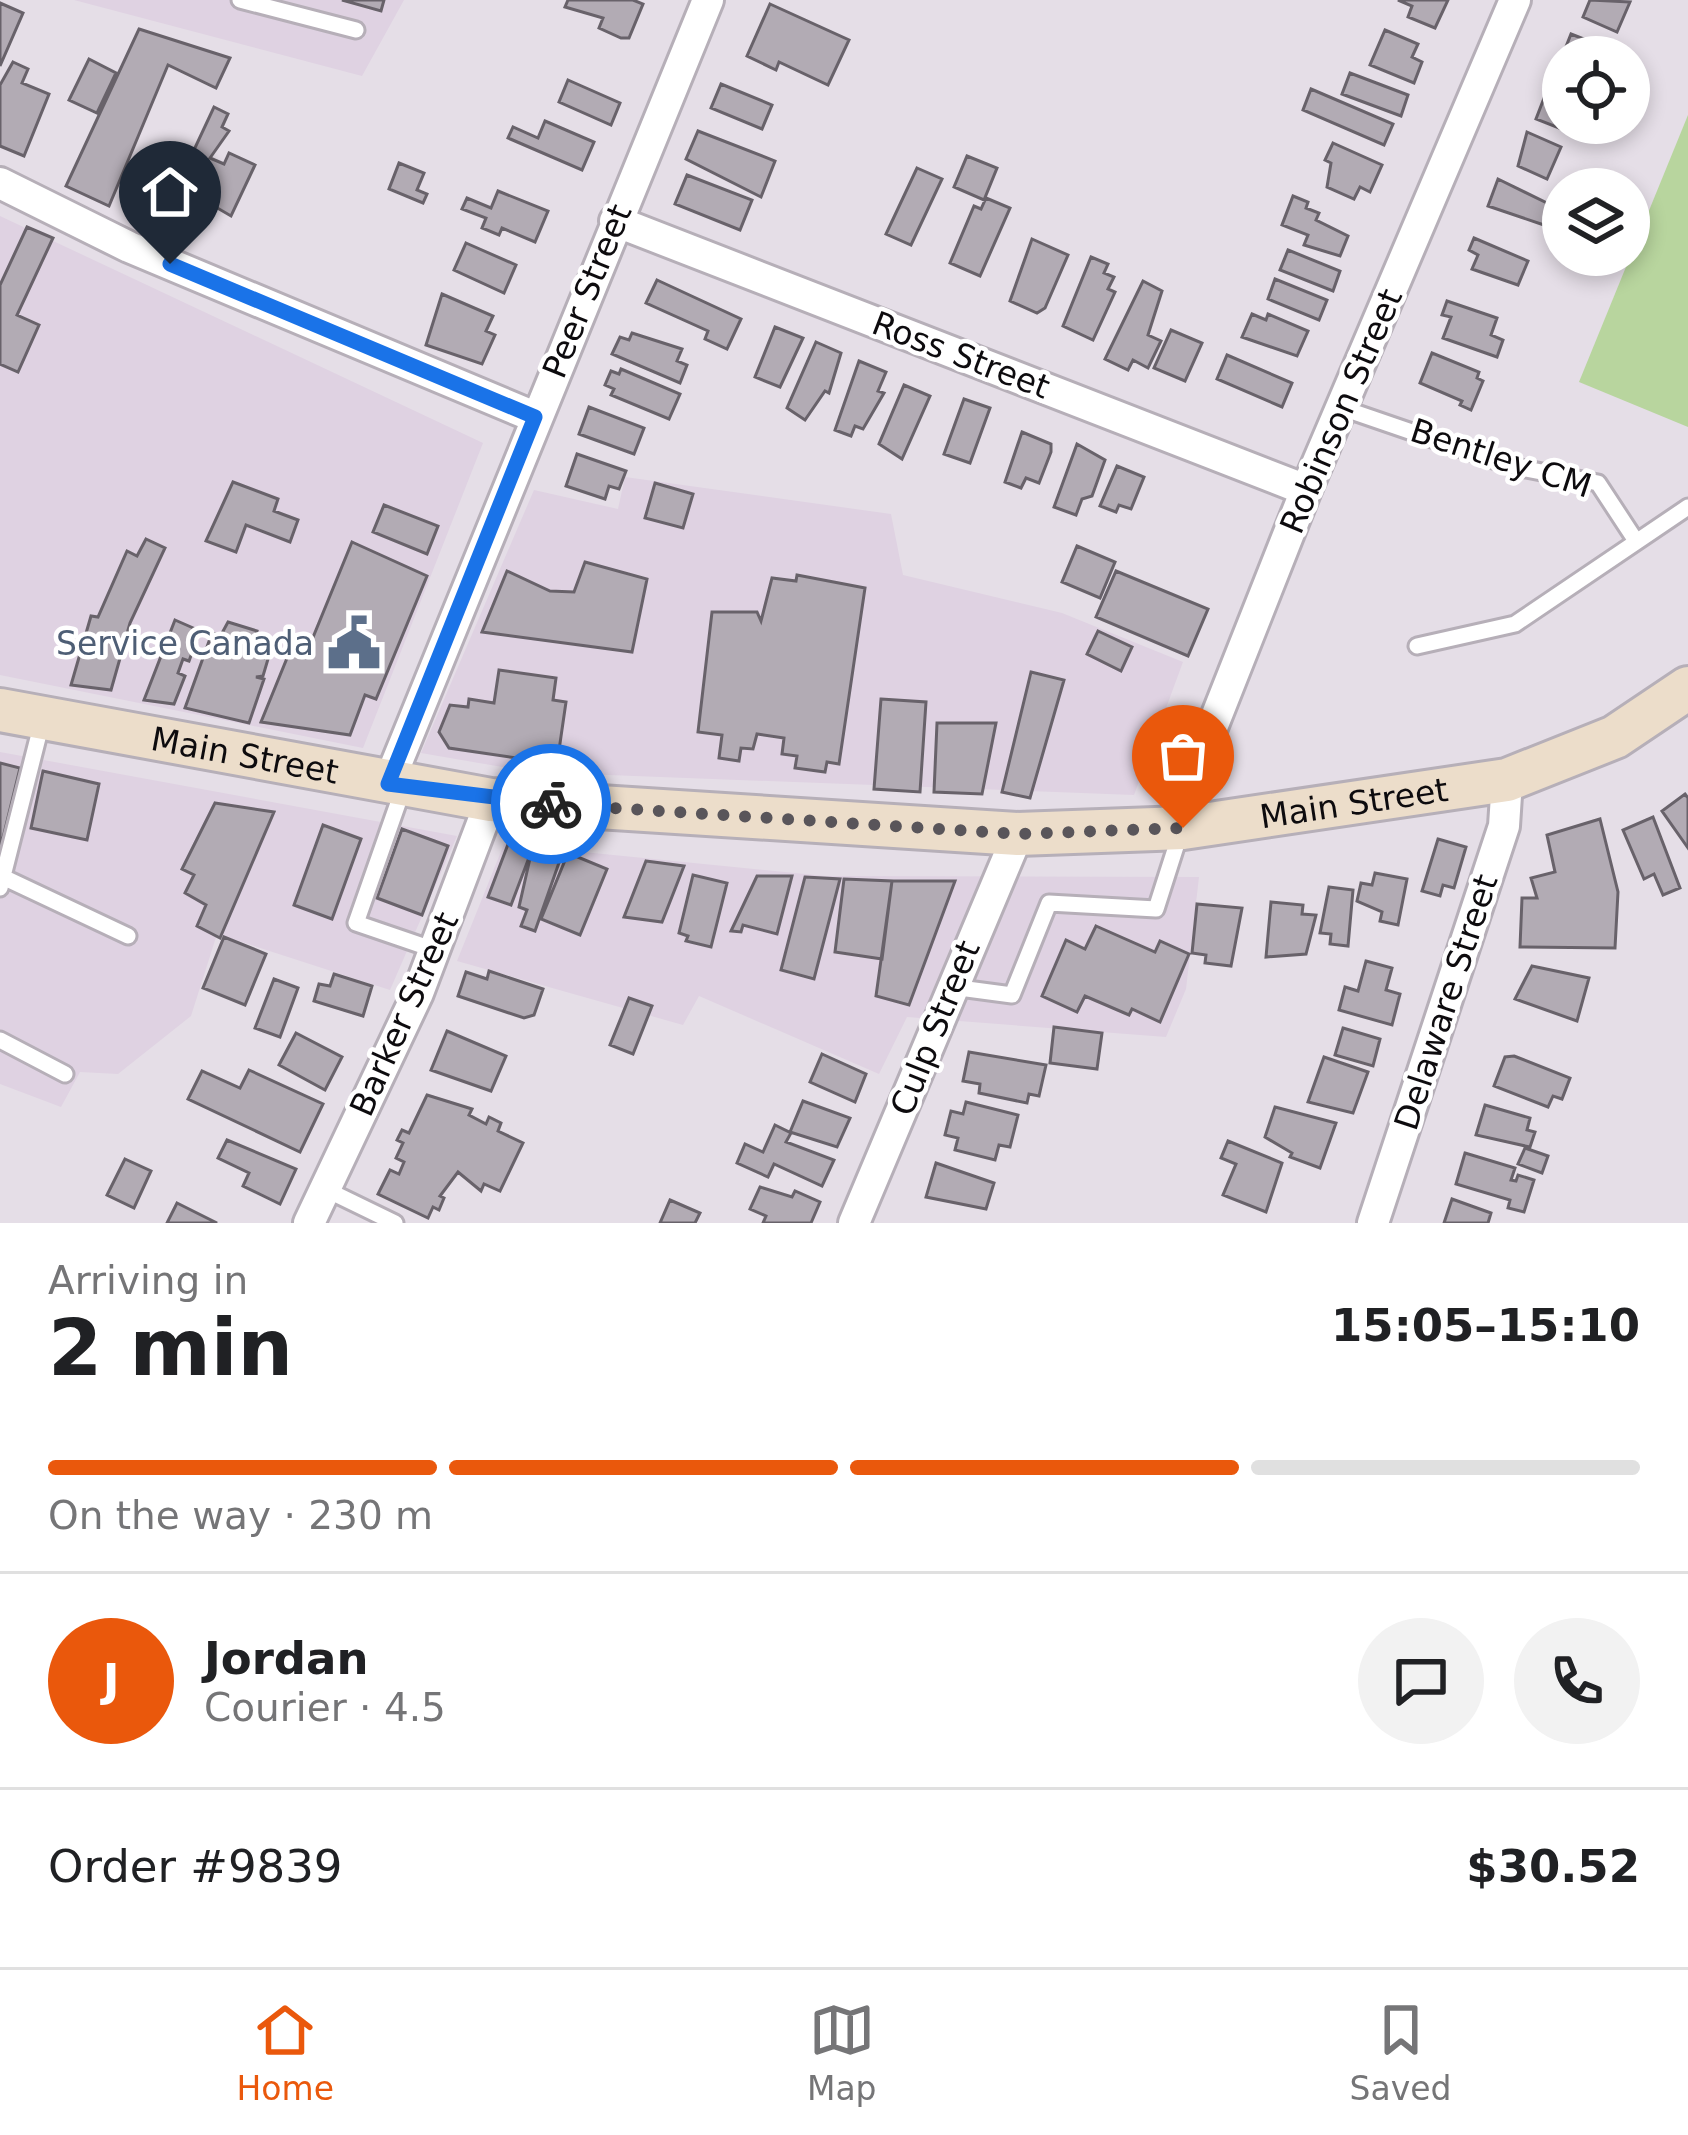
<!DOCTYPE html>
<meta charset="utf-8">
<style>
body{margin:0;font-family:"DejaVu Sans",sans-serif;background:#f2f2f2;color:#202124;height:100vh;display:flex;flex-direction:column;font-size:45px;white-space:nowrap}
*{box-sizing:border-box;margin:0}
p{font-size:39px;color:#757577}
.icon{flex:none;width:66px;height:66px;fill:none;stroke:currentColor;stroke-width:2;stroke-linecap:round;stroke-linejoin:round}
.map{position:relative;height:1223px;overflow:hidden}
.details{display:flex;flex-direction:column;background:#fff;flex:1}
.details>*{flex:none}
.fabs{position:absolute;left:1542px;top:36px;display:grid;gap:24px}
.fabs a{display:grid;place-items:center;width:108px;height:108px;border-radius:50%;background:#fff;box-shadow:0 6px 18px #0003;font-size:60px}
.pin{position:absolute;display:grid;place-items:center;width:102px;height:102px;color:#fff;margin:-123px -51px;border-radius:50% 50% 50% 0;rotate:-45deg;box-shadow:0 0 12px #0007}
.pin .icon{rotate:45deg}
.courier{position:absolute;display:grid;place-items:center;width:120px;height:120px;margin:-60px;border:9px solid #1a73e8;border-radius:50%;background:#fff;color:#222;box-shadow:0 3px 15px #0007}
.head em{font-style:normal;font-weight:700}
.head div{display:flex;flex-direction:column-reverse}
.head{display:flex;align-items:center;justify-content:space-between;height:204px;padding:0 48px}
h1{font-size:78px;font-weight:700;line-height:90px}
.bar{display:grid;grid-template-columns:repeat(4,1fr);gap:18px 12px;align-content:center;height:144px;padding:0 48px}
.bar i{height:15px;border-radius:9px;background:#e0e0e0}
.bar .selected{background:#ea580c}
.bar p{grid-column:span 4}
.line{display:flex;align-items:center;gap:30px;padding:0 48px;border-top:3px solid #e0e0e0}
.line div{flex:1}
.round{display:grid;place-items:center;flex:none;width:126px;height:126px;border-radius:63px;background:#f2f2f2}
.tabs{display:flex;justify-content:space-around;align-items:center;height:168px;border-top:3px solid #e0e0e0;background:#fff;font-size:33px;color:#757577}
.tabs a{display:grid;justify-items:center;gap:6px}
.tabs .selected{color:#ea580c}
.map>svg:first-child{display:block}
.built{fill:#dfd2e2}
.green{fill:#b8d59e}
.building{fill:#b2abb4;stroke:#68626a;stroke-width:3}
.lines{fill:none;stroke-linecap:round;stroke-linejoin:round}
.lane-casing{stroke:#b6afb8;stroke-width:21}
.street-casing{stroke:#b6afb8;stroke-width:36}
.secondary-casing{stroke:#b6afb8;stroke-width:48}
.lane{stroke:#fff;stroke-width:15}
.street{stroke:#fff;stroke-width:30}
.secondary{stroke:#ecddca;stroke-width:42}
.done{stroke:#59555a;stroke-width:12;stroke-dasharray:0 21.6}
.route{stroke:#1a73e8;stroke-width:15}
.labels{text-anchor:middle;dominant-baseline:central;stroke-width:9;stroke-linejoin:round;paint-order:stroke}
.street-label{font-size:33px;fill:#0d0b0e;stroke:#fff}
.service-label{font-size:33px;fill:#4e5e75;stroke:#fff;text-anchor:end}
</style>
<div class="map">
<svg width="1688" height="1223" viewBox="0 0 1688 1223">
<rect width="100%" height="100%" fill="#e5dee7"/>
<path class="built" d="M74 0H404L362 76Z
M0 216 483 443 363 748 0 675Z
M625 477 891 514 903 575 1062 613 1183 662 1134 795 531 772 421 753 534 490 618 509Z
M0 752 457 836 390 990 217 934 191 1016 118 1074 80 1072 61 1107 0 1084Z
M504 844 825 876 1199 877 1186 989 1166 1037 907 1017 879 1074 699 996 683 1025 457 961Z"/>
<path class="green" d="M1688 115V427L1579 382Z"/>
<path class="building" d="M342 0H384L381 11Z
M568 0H633L643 4 629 38H621L599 28 603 18 565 7Z
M1398 0H1448L1435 28 1408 17 1412 6Z
M1590 0 1630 2 1617 32 1583 17Z
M0 3 23 13 0 66Z
M770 4 849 40 828 85 779 62 776 70 747 56Z
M139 29 230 58 216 88 168 65 109 206 66 186Z
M1385 30 1418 44 1412 57 1422 62 1414 83 1370 65Z
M1571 34 1617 52 1616 57H1563V69L1558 67Z
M89 59 116 73 97 113 69 100Z
M13 62 28 69 22 83 49 94 24 156 0 146V85Z
M1350 73 1408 95 1401 116 1342 94Z
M568 80 620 103 611 125 559 102Z
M1551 80 1563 85V123H1588L1582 137 1536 119Z
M721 84 772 105 762 129 711 108Z
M1311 89 1393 124 1384 145 1303 110Z
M214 107 228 114 222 127 229 131 210 158 224 164 229 153 255 165 231 216 178 185 190 159 202 165 205 158 193 152Z
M545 121 594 142 582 170 508 138 513 127 538 138Z
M698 131 775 161 761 197 686 159Z
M1527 132 1561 147 1547 179 1518 166Z
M1333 143 1382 165 1370 192 1360 187 1354 199 1327 187 1331 163 1325 160Z
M967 156 997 168 984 200 954 187Z
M399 163 424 173 417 190 427 194 423 203 389 189Z
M917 168 942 179 911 245 886 234Z
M687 175 752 200 740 230 675 204Z
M1498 179 1551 205 1544 225 1488 206Z
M498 191 548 211 535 242 502 228 499 235 482 228 486 218 462 209 467 198 491 208Z
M1293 196 1308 202 1306 208 1319 213 1316 220 1348 236 1340 256 1304 245 1308 235 1282 225Z
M986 198 1010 208 980 276 950 263 974 206 981 209Z
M27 227 53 238 17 315 39 325 18 372 0 364V285Z
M1474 238 1528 261 1518 285 1472 269 1478 255 1469 250Z
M1032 239 1068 255 1045 308 1037 313 1010 301Z
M466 243 516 265 504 293 454 270Z
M1288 250 1340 271 1333 291 1280 270Z
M1091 257 1108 264 1104 273 1114 277 1108 289 1115 292 1093 340 1063 326Z
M1275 279 1327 300 1319 320 1268 299Z
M657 280 741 319 727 349 705 339 708 331 646 303Z
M1143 281 1162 291 1148 335 1161 341 1148 368 1133 360 1128 370 1105 359Z
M442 294 493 316 486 331 495 335 482 364 426 345Z
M1447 301 1497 318 1491 335 1503 340 1497 357 1443 338 1451 317 1442 315Z
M1252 314 1266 320 1268 314 1308 331 1297 356 1242 337Z
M775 327 803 338 780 387 755 377Z
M1171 330 1202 343 1185 381 1154 368Z
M632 333 682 349 677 361 687 365 680 383 612 354 620 337 629 340Z
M816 342 841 353 829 393 825 391 805 420 787 408Z
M1432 353 1479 372 1477 378 1483 381 1471 410 1460 405 1462 401 1420 383Z
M1227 355 1292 383 1282 407 1217 379Z
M859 361 886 372 878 391 884 393 863 429 855 426 851 436 835 430Z
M621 369 680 394 669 419 611 395 614 389 605 385 611 371 619 374Z
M904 385 930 396 902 459 879 444Z
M964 399 990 408 970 463 944 454Z
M589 407 644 428 634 454 579 434Z
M1022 432 1051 444V452L1039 483 1026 478 1021 488 1005 482Z
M1077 444 1105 460 1092 496 1082 499 1076 515 1054 507Z
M577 454 626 471 619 489 609 486 605 499 566 486Z
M1117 466 1144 477 1131 509 1119 505 1116 512 1100 506Z
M233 482 278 499 274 511 298 520 290 542 246 525 236 552 206 541Z
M655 483 693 494 683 528 645 518Z
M384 505 438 526 427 554 373 532Z
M146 539 165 548 130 623 111 690 71 685 91 616 98 617 127 551 137 556Z
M352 542 427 576 376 699 365 695 350 735 261 722 294 641 309 647Z
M1077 546 1115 562 1100 598 1062 582Z
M585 562 647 579 632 652 482 632 507 571 550 591 574 592Z
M1116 571 1208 609 1188 656 1096 617Z
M797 575 865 588 839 764 827 762 825 772 795 768 797 756 782 754 784 738 757 734 753 749 741 748 739 761 719 758 722 735 698 732 712 612H757L761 621 772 578 796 581Z
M175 620 200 631 189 661 183 659 178 673 185 676 174 704 144 700Z
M228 622 257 631 253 643 271 649 263 676 256 677 264 679 249 723 185 708 212 633 221 635Z
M1098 631 1132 647 1121 671 1087 654Z
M499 670 556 678 553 700 566 702 557 764 449 748 439 732 450 705 468 707 469 699 494 703Z
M1031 672 1064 680 1030 798 1002 792Z
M881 699 926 702 920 792 874 789Z
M937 723H996L982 794 934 792Z
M0 763 20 768 0 850Z
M43 771 99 784 87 840 31 828Z
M1685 794 1688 798V848L1662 811Z
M215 803 274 812 220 938 197 926 206 905 185 893 194 875 182 869Z
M1653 817 1680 888 1663 895 1654 874 1644 879 1623 830Z
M1600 819 1618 892 1615 948 1520 947 1522 898H1537L1531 878 1555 872 1547 835Z
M323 825 361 839 332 919 294 905Z
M402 829 448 846 422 915 377 898Z
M510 839 533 847 511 905 488 897Z
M1438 839 1466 847 1454 888 1443 885 1440 896 1422 891Z
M568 853 607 869 580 935 541 919Z
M531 854 561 857 535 931 521 926 527 910 519 907Z
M646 861 684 866 662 922 624 917Z
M1375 873 1407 879 1398 925 1380 921 1382 912 1357 901 1361 883 1372 885Z
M693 875 727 883 711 947 686 941 688 936 679 933Z
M757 876H792L777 934 743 925 741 932 731 931Z
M805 877 840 879 814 979 781 970Z
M844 879 892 881 882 959 835 952Z
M892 881H955L909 1005 876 996Z
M1329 887 1353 890 1348 946 1330 944 1331 934 1320 933Z
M1271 902 1303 905 1302 914 1316 915 1306 954 1266 957Z
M1197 904 1242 908 1231 966 1205 963 1206 955 1192 953Z
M1096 926 1155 952 1160 941 1189 954 1160 1022 1132 1009 1129 1015 1085 996 1077 1012 1042 996 1066 940 1085 949Z
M224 937 266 954 245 1005 203 988Z
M1366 961 1392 968 1386 990 1400 994 1392 1025 1339 1010 1345 987 1358 991Z
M1532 966 1589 978 1577 1021 1515 999Z
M489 971 543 989 534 1015 524 1018 458 996 466 972 487 979Z
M334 974 372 986 363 1016 314 1001 319 984 330 986Z
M274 979 298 988 280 1037 255 1028Z
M629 998 652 1006 633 1054 610 1045Z
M1054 1027 1102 1033 1097 1069 1050 1063Z
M1343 1028 1380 1039 1373 1066 1335 1055Z
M447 1031 506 1056 491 1091 431 1070Z
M296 1033 342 1057 325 1090 279 1065Z
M969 1052 1046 1065 1039 1096 1029 1094 1027 1103 979 1093 980 1084 963 1081Z
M822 1054 866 1074 855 1102 810 1082Z
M1514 1056 1570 1078 1562 1099 1553 1096 1548 1107 1494 1086 1505 1057Z
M1324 1057 1368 1072 1353 1113 1308 1102Z
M249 1070 323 1104 300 1152 188 1099 202 1071 240 1088Z
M427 1095 472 1109 469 1115 486 1124 489 1117 501 1123 498 1131 523 1143 500 1191 484 1184 481 1191 458 1172 440 1196 444 1198 439 1210 433 1207 428 1218 378 1194 390 1170 399 1174 404 1162 396 1158 403 1143 397 1140 402 1130 409 1133Z
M803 1101 850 1118 837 1147 790 1132Z
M966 1102 1018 1115 1010 1147 999 1145 995 1160 955 1150 958 1138 945 1135 951 1111 963 1114Z
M1485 1105 1530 1118 1527 1130 1535 1132 1530 1147 1476 1135Z
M1275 1107 1336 1123 1320 1168 1290 1157 1292 1153 1265 1137Z
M775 1125 791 1133 786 1142 834 1160 822 1186 774 1164 768 1177 737 1163 745 1144 763 1152Z
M227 1140 296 1169 280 1204 243 1186 249 1173 218 1158Z
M1228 1141 1282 1163 1266 1212 1223 1195 1236 1164 1221 1158Z
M1525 1148 1548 1156 1542 1173 1518 1164Z
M1465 1153 1515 1168 1511 1180 1516 1181 1518 1175 1534 1180 1524 1212 1508 1208 1510 1200 1456 1184Z
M125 1159 151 1171 134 1208 107 1195Z
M936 1163 994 1183 986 1209 926 1197Z
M760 1187 792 1197 795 1191 820 1202 811 1223H763L766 1216 750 1209Z
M1452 1199 1491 1213 1488 1223H1444Z
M670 1200 700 1213 695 1223H660Z
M177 1203 217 1223H167Z"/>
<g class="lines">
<defs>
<path id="lane" d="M240 0 356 30
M1342 408 1511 466 1598 483 1636 541
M1417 646 1515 624 1688 507
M403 789 356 923 435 950
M3 877 128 936
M0 888 42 722
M952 987 1012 995 1049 903 1156 909 1180 834
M0 1040 65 1074
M325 1189 395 1223"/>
<path id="street" d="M0 183 129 247 535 417
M615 221 1306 490
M388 784 708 0
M1183 828 1192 778 1306 490 1515 0
M309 1223 418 993 491 800
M854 1223 1018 834
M1373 1223 1504 826 1507 780"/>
<g id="secondary">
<path id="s1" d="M0 710 491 800 1018 834 1183 828 1507 780 1615 737 1688 688"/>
</g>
</defs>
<use href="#lane" class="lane-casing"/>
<use href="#street" class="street-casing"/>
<use href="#secondary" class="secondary-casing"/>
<use href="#lane" class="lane"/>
<use href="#street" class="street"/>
<use href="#secondary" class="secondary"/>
</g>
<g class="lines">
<path class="done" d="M551 804 1018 834 1183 828"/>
<path class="route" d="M170 264 535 417 388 784 551 804"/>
</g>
<defs>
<symbol id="civic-bare" viewBox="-9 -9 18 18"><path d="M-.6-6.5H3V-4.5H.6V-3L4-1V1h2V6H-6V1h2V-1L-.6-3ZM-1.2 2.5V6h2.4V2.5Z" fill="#5c6f8a" stroke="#fff" stroke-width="2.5" paint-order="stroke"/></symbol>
</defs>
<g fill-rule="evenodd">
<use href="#civic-bare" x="316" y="605" width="76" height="76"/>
</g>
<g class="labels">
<g class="street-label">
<text transform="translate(587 291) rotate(-68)">Peer Street</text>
<text transform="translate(961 355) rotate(21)">Ross Street</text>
<text transform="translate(1341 411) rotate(-67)">Robinson Street</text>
<text transform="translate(1501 458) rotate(18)">Bentley CM</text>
<text stroke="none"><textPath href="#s1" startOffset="249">Main Street</textPath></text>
<text stroke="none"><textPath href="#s1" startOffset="1365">Main Street</textPath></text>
<text transform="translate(1446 1002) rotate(-72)">Delaware Street</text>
<text transform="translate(404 1014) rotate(-66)">Barker Street</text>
<text transform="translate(935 1028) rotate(-68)">Culp Street</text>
</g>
<g class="service-label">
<text x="314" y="643">Service Canada</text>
</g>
</g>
</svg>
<div class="fabs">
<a><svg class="icon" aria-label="locate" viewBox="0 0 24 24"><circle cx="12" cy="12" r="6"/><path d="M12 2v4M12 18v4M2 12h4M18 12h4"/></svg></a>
<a><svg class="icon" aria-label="layers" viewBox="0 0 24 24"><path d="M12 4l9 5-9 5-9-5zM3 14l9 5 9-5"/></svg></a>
</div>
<div class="pin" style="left:1183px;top:828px;background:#ea580c"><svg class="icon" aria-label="bag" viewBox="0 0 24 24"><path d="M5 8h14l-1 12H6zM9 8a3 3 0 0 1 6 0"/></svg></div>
<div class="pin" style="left:170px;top:264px;background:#1f2937"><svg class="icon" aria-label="home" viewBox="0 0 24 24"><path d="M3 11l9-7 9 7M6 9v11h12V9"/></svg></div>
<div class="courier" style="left:551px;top:804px"><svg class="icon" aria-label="bike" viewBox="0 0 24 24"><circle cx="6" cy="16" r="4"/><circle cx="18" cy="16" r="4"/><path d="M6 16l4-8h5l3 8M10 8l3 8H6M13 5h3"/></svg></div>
</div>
<section class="details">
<div class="head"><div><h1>2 min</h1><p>Arriving in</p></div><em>15:05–15:10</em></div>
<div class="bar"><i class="selected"></i><i class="selected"></i><i class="selected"></i><i></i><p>On the way · 230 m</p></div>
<div class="line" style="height:216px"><b class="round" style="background:#ea580c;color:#fff">J</b><div><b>Jordan</b><p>Courier · 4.5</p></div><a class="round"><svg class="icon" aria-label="chat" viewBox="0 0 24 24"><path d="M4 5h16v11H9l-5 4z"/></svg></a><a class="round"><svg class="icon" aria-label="phone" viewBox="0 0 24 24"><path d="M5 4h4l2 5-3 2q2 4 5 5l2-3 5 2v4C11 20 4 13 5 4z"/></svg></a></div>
<div class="line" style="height:156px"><div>Order #9839</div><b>$30.52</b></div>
</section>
<nav class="tabs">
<a class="selected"><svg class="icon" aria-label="home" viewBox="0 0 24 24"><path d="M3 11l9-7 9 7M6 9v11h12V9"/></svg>Home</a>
<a><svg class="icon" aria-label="map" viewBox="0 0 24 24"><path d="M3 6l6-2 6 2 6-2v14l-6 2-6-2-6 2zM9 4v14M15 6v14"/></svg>Map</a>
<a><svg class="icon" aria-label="saved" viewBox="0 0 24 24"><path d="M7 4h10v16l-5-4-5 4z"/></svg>Saved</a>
</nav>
